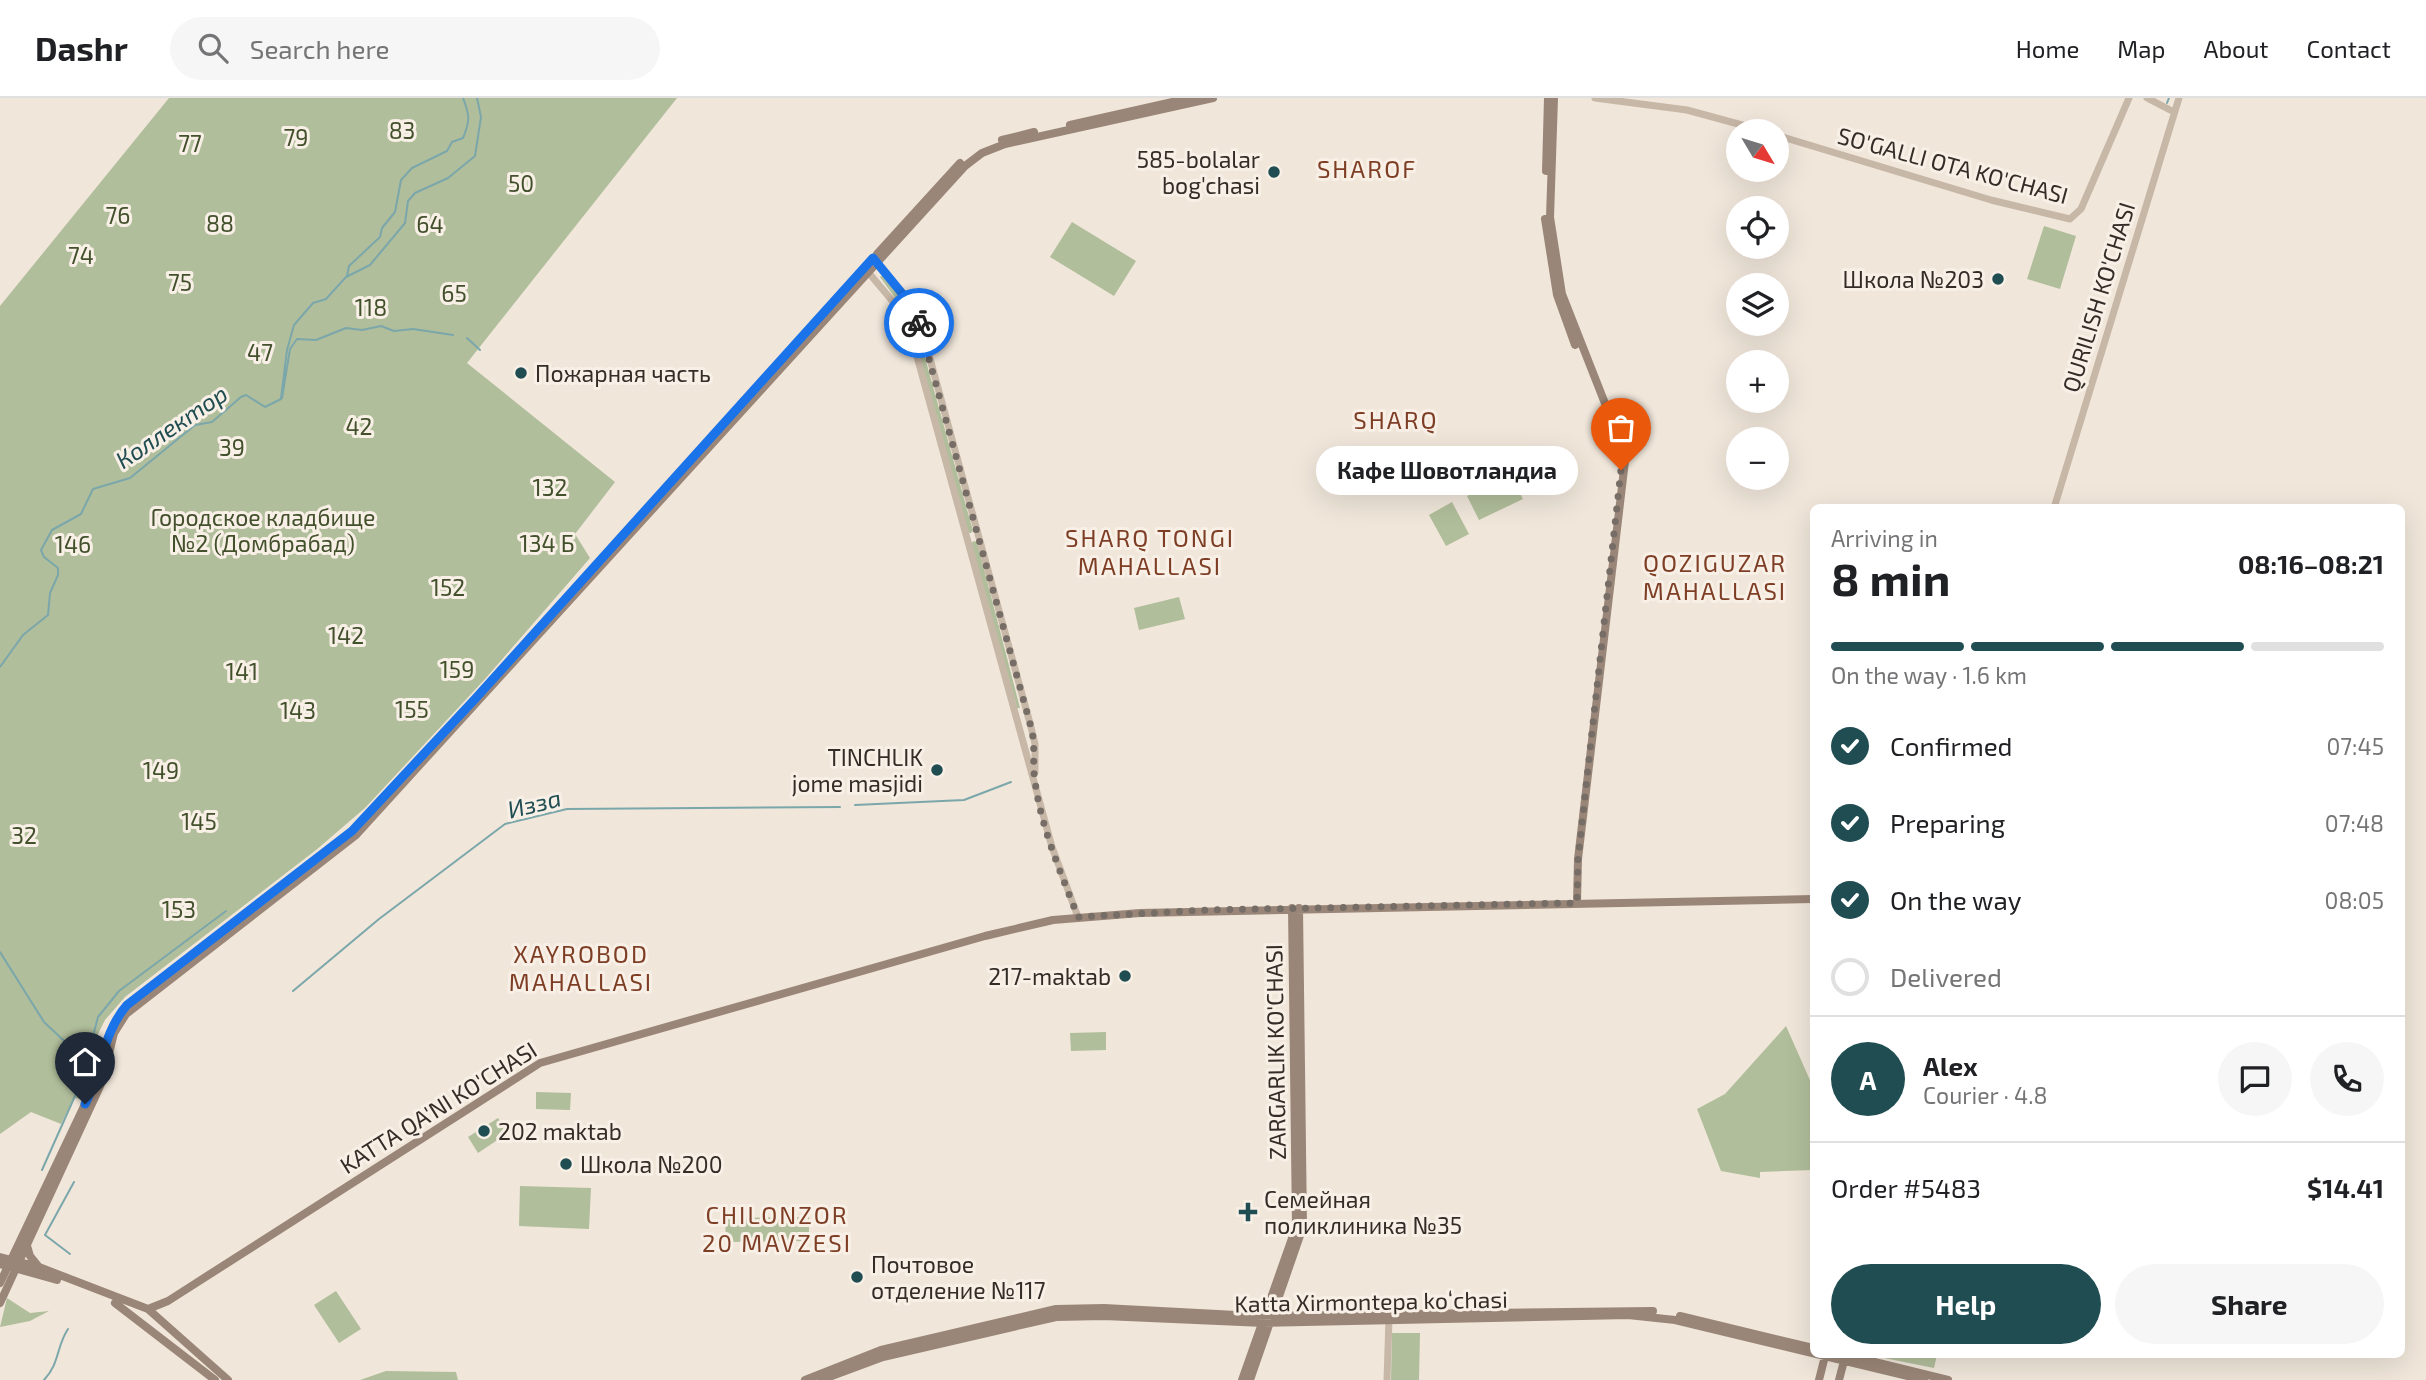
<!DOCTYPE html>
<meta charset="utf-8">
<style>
body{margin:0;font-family:"Exo 2",sans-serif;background:#f6f6f6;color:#202124;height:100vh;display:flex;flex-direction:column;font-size:26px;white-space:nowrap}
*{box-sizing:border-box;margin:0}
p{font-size:23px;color:#757577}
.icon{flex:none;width:38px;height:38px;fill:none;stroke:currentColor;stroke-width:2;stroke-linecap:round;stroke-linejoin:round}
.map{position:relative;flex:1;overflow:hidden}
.details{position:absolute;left:1810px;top:406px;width:595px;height:854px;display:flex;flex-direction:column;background:#fff;border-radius:10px;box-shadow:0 7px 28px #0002}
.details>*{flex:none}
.needle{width:46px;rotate:128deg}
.tools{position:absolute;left:1726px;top:21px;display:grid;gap:14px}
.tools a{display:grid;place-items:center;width:63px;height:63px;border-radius:50%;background:#fff;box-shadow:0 7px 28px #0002;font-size:35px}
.pin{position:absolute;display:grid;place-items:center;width:60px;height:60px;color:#fff;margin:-72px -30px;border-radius:50% 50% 50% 0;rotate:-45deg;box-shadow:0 0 7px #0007}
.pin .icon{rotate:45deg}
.courier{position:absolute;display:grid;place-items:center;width:70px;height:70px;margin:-35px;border:5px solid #1a73e8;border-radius:50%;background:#fff;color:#222;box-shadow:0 2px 9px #0007}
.bubble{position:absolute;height:49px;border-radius:24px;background:#fff;box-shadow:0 7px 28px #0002;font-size:23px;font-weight:700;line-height:49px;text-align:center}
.headline em{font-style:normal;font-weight:700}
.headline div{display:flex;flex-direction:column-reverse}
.headline{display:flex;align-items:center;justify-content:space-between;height:119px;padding:0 21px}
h1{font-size:46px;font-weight:700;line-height:52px}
.bar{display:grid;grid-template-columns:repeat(4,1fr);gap:10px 7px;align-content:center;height:84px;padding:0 21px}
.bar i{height:9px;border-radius:5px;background:#e0e0e0}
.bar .selected{background:#1f4d52}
.bar p{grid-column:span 4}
.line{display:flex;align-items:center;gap:18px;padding:0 21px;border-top:2px solid #e0e0e0}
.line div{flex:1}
.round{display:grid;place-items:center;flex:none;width:74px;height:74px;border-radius:37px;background:#f6f6f6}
ol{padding:0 21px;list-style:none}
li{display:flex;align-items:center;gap:21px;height:77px}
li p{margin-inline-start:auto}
li .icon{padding:7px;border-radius:50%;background:#1f4d52;color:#fff;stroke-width:4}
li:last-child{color:#757577}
li i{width:38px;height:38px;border:4px solid #e0e0e0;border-radius:50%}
.primary-button{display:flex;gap:14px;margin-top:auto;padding:14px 21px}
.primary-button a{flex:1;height:80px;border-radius:42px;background:#1f4d52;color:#fff;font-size:28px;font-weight:700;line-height:80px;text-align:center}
.primary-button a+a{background:#f6f6f6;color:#202124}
header{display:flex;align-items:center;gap:42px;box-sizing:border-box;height:98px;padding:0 35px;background:#fff;border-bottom:2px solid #e0e0e0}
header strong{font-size:33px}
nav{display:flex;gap:38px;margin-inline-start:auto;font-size:24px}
.search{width:490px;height:63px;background:#f6f6f6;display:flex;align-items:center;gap:18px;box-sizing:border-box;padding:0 24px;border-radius:38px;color:#757577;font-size:26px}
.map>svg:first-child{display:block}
.green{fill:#b1be9b}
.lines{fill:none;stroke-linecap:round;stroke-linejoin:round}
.stream{stroke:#7ba7ab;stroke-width:2}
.tertiary{stroke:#c7b7a7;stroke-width:7}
.secondary{stroke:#9a8678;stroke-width:8}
.done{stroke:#766d66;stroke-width:7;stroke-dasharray:0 12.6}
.route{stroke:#1a73e8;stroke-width:9}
.poi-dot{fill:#1f4d52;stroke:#f8f0e6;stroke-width:2.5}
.labels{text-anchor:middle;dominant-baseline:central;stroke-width:6;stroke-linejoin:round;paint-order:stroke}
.park-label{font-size:23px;fill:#42502c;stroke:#f8f0e6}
.poi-label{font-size:23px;fill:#342c27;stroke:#f8f0e6;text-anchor:start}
.street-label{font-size:23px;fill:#342c27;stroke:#f8f0e6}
.neighbourhood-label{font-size:24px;letter-spacing:2px;fill:#7e3e25;stroke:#f8f0e6}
.water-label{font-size:24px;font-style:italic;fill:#1f4d52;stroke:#f8f0e6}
</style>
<header>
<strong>Dashr</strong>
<div class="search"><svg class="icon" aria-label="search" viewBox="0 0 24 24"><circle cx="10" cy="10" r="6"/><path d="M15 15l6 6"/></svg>Search here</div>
<nav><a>Home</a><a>Map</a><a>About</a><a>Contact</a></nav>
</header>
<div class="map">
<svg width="2426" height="1282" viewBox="0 0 2426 1282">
<rect width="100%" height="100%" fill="#f0e6da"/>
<path class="green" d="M169 0H677L467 265 615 384 575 436 590 460 485 581 365 710 316 752 125 899 105 922 98 936 95 966 81 1001 74 1000 61 1026 31 1014 0 1036V208Z
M1072 124 1136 163 1114 198 1050 159Z
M2044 128 2076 138 2060 191 2027 181Z
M883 176 909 210 916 227 973 433 971 435H968L913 236 901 208 880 179Z
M1511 377 1523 401 1479 422 1467 398Z
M1452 404 1469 436 1446 448 1429 417Z
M974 443 977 444 1020 610H1017L971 445Z
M1179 499 1185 521 1139 532 1134 510Z
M1786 928 1813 989V1072L1760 1074V1080L1721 1073 1697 1011 1725 996Z
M1106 934V952L1071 953 1070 935Z
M536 994 571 995 570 1012 536 1011Z
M498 1020 508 1035 478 1055 468 1039Z
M520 1088 591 1090 589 1131 519 1128Z
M809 1119V1143L726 1144 725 1120Z
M336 1193 361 1231 339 1245 314 1207Z
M7 1200 30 1215 49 1213 30 1223 0 1229Z
M1392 1235H1420L1419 1282H1391Z
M1869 1257H1937L1934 1270Z
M386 1273 456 1274 458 1282H360Z"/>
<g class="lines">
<path class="stream" d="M2167 5 2169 0
M347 178 349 168 380 139 382 130 395 114 401 82 412 70 447 53 452 44 463 40C470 23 470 18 463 0
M467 240 480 252
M281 300 287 252 294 227 313 205 326 201 346 179 370 167 405 125 408 103 415 95 448 80 475 58 481 19 477 0
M282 300 290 251 297 241 316 242 346 230 362 232 381 228 394 233 413 231 453 237
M0 569 23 537 48 517 50 495 58 477V470L44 459 41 452 52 432 81 416 93 391 130 380 195 327 212 324 241 299 246 297 265 309 281 301
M855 707 964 702 1011 684
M0 854 44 924 76 954 85 967
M293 893 379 821 505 726 567 711 840 709
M42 1072 83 980 85 968 82 946 93 938 98 919 119 893 226 813
M70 1156 45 1137 74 1084
M44 1282C60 1265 56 1249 68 1231"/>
<path class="tertiary" d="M1595 0 1687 12 1764 33
M2147 0 2174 14
M1776 37 1991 102 2070 121 2081 111 2129 0
M877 164 908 203 924 239 1031 629 1035 646V674
M868 174 895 206 913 244 1052 749 1078 819
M2054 410 2179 0
M1387 1282 1389 1220"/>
<path class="secondary" d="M1554 0 1550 119 1562 196 1619 341 1625 363 1578 761 1577 805
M1070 27 1190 0
M1002 42 1034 34
M1546 73 1548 0
M1545 121 1557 197 1575 247
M877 156 960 65
M26 1144 30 1158 39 1169
M0 1159 39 1169 148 1211 228 1282
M0 1166 57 1182
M0 1185 96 983 104 955
M0 1205 102 984 114 935 126 916 356 737 965 68 982 55 1005 46 1213 0
M115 1205 215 1282
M148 1211 168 1203 540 965 985 838 1053 822 1140 815 1813 801
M1680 1218 1813 1250
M1842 1256 1948 1282
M805 1282 881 1252 1056 1211 1104 1210 1255 1218 1653 1213
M821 1282 883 1259 1056 1219 1104 1218 1264 1225 1628 1217 1675 1222 1924 1282
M1242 1282 1296 1129 1292 810
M1250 1282 1303 1129 1299 810
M1819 1282 1825 1258
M1839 1282 1845 1259"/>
</g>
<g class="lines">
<path class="done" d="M919 225 1031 629C1036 648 1032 665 1035 683 1041 730 1061 775 1078 819L1208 812 1577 805 1578 761 1621 372"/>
<path class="route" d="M85 1006C101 974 103 934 127 907L352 733 475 601 873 160 905 199 919 225"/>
</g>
<g class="poi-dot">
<circle cx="1274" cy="74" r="7"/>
<circle cx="1998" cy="181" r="7"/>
<circle cx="521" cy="275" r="7"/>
<circle cx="937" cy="672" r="7"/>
<circle cx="1125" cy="878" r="7"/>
<circle cx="484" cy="1033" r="7"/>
<circle cx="566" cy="1066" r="7"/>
<path d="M1244.5 1103.5h7v7h7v7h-7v7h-7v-7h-7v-7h7z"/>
<circle cx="857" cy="1179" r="7"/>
</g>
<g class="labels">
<g class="park-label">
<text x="402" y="32">83</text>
<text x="296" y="39">79</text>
<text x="190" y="45">77</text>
<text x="521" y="85">50</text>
<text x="118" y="117">76</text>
<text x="220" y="125">88</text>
<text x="430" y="126">64</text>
<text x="81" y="157">74</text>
<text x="180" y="184">75</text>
<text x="454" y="195">65</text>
<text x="371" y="209">118</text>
<text x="260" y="254">47</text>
<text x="359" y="328">42</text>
<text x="232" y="349">39</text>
<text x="550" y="389">132</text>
<text x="263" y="419">Городское кладбище<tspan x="263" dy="26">№2 (Домбрабад)</tspan></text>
<text x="547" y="445">134 Б</text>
<text x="73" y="446">146</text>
<text x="448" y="489">152</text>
<text x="346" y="537">142</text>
<text x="457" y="571">159</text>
<text x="242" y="573">141</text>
<text x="412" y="611">155</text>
<text x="298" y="612">143</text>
<text x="161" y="672">149</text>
<text x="199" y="723">145</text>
<text x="24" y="737">32</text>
<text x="179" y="811">153</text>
</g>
<g class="poi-label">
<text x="1260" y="61" text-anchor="end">585-bolalar<tspan x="1260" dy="26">bog'chasi</tspan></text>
<text x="1984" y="181" text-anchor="end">Школа №203</text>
<text x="535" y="275">Пожарная часть</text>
<text x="923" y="659" text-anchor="end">TINCHLIK<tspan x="923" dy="26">jome masjidi</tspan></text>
<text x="1111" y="878" text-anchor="end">217-maktab</text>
<text x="498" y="1033">202 maktab</text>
<text x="580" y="1066">Школа №200</text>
<text x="1264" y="1101">Семейная<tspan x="1264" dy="26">поликлиника №35</tspan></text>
<text x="871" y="1166">Почтовое<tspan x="871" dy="26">отделение №117</tspan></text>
</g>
<g class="street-label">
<text transform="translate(1953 67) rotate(15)">SO'GALLI OTA KO'CHASI</text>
<text transform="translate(2098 199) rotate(-73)">QURILISH KO'CHASI</text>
<text transform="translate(1275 954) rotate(-91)">ZARGARLIK KO'CHASI</text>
<text transform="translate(438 1009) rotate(-32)">KATTA QA'NI KO'CHASI</text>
<text transform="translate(1371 1203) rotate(-1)">Katta Xirmontepa koʻchasi</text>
</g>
<g class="neighbourhood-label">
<text x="1367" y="70">SHAROF</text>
<text x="1396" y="321">SHARQ</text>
<text x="1150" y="439">SHARQ TONGI<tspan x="1150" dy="28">MAHALLASI</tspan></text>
<text x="1715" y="464">QOZIGUZAR<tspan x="1715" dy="28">MAHALLASI</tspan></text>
<text x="581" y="855">XAYROBOD<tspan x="581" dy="28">MAHALLASI</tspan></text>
<text x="777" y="1116">CHILONZOR<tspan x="777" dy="28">20 MAVZESI</tspan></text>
</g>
<g class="water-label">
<text transform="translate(171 328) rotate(-34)">Коллектор</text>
<text transform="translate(534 705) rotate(-14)">Изза</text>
</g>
</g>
</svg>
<div class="tools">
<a><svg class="needle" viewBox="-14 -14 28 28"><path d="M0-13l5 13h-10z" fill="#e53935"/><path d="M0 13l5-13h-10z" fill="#757577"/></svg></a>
<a><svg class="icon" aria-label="locate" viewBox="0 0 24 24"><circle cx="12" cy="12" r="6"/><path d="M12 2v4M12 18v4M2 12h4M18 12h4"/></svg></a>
<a><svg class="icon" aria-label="layers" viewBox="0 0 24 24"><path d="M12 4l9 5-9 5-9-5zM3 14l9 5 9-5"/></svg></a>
<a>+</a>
<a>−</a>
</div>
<div class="pin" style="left:1621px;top:372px;background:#ea580c"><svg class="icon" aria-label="bag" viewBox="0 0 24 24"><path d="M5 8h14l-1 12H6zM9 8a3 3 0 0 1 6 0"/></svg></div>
<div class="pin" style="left:85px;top:1006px;background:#1f2937"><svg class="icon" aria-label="home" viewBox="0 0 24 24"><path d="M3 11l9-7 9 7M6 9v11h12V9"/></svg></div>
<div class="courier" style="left:919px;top:225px"><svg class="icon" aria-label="bike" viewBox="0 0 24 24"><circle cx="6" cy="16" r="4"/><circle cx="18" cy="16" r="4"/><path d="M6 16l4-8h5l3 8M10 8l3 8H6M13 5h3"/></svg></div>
<div class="bubble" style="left:1316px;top:348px;width:262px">Кафе Шовотландиа</div>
<section class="details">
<div class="headline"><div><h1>8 min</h1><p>Arriving in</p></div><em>08:16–08:21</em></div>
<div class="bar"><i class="selected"></i><i class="selected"></i><i class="selected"></i><i></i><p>On the way · 1.6 km</p></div>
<ol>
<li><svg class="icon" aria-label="check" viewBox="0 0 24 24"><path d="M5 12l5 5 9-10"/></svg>Confirmed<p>07:45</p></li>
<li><svg class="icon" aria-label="check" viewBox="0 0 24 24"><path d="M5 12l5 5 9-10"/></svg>Preparing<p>07:48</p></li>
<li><svg class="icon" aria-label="check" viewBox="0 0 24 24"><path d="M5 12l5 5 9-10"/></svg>On the way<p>08:05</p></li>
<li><i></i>Delivered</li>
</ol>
<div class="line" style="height:126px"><b class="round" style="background:#1f4d52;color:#fff">A</b><div><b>Alex</b><p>Courier · 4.8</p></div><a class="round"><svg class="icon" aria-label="chat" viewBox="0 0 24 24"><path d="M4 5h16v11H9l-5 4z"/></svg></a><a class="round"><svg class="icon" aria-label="phone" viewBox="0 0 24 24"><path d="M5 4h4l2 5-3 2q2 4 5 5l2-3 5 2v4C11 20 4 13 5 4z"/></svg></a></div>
<div class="line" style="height:91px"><div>Order #5483</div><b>$14.41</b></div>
<div class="primary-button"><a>Help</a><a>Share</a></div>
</section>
</div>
